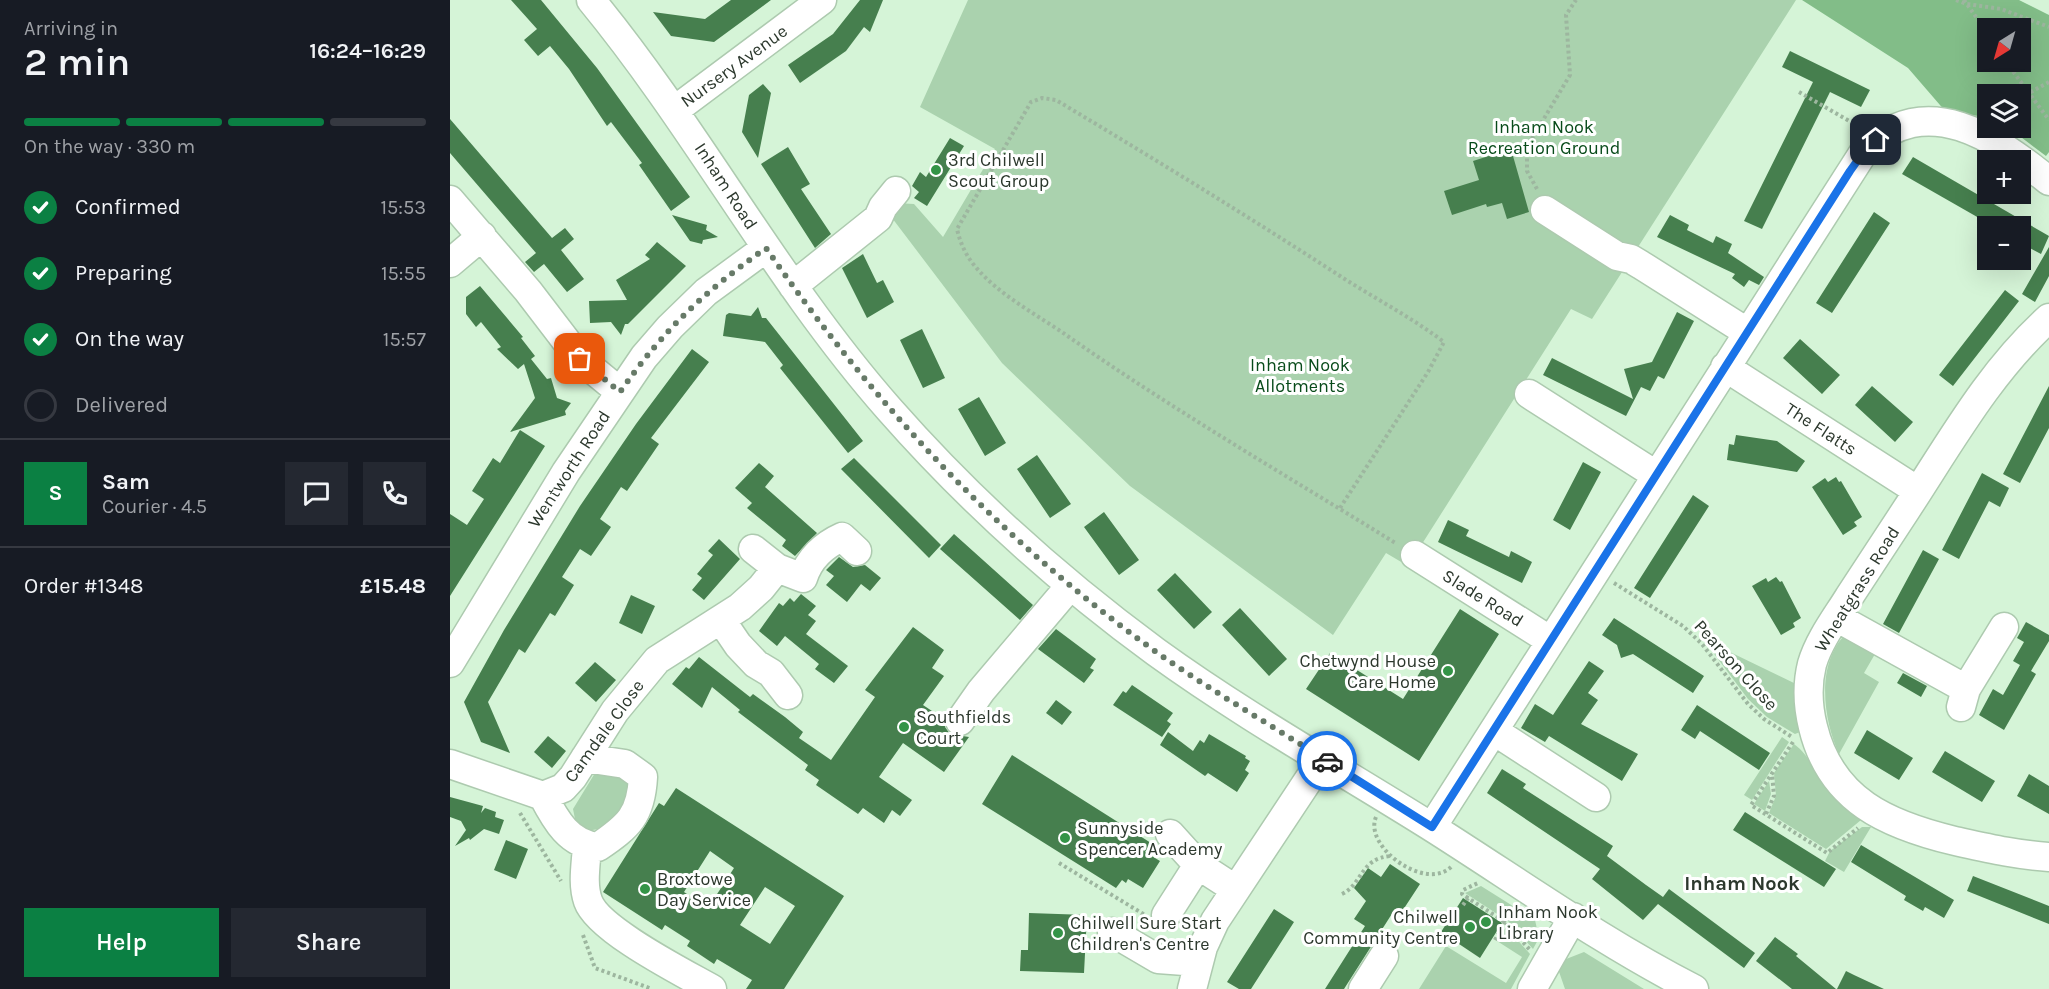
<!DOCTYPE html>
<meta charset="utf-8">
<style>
body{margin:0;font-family:Karla,sans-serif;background:#242831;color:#f1f3f6;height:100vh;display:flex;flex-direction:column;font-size:22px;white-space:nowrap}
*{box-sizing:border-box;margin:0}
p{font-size:20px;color:#9ea1a6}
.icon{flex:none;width:33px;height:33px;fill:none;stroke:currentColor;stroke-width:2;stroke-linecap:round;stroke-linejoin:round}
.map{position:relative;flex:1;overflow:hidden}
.side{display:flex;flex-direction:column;background:#171b24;width:450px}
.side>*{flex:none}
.needle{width:39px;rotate:217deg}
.buttons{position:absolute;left:1527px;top:18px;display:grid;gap:12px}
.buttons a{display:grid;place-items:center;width:54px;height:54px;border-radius:0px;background:#171b24;box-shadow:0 6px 24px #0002;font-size:30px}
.pin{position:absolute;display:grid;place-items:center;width:51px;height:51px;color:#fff;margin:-26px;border-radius:12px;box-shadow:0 3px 9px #0006}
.courier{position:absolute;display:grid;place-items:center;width:60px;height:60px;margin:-30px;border:4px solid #1a73e8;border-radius:50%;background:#fff;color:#222;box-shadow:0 2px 8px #0007}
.overview em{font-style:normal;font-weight:600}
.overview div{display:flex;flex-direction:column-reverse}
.overview{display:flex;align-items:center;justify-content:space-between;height:102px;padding:0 24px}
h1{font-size:39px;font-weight:600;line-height:45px}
.bar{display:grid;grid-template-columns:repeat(4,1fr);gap:9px 6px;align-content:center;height:72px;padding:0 24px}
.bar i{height:8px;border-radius:4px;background:#363941}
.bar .current{background:#0b8043}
.bar p{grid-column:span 4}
.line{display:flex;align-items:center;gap:15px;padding:0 24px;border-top:2px solid #363941}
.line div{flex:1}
.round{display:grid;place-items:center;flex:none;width:63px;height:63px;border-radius:0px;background:#242831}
ol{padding:0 24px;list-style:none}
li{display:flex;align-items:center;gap:18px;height:66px}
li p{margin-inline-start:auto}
li .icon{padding:6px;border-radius:50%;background:#0b8043;color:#fff;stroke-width:4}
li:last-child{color:#9ea1a6}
li i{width:33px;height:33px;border:3px solid #363941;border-radius:50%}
.button{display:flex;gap:12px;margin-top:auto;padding:12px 24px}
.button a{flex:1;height:69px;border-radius:0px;background:#0b8043;color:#fff;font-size:24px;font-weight:600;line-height:69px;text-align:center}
.button a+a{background:#242831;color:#f1f3f6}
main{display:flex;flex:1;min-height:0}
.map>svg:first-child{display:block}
.green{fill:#aad2ae}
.forest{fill:#82bd88;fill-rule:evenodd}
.building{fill:#467f4e;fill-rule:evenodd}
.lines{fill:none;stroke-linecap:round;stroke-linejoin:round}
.minor-casing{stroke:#adcaaf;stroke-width:31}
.path{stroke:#9db69f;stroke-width:4;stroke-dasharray:3 3;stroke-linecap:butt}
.minor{stroke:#fff;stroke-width:28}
.done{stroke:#677a68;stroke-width:6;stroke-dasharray:0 10.8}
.route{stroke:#1a73e8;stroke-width:8}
.poi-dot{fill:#349447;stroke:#fff;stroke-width:2}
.labels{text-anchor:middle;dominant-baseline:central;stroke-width:6;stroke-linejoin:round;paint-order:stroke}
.street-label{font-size:18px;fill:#2c382d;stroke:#fff}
.park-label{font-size:18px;fill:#084b1a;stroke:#fff}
.poi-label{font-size:18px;fill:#2c382d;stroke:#fff;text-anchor:start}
.neighbourhood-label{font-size:20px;font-weight:bold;fill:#2c382d;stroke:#fff}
</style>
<main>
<section class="side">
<div class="overview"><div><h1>2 min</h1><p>Arriving in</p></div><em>16:24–16:29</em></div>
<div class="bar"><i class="current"></i><i class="current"></i><i class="current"></i><i></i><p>On the way · 330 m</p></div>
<ol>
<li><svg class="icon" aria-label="check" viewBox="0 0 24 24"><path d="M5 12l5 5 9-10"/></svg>Confirmed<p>15:53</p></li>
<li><svg class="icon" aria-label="check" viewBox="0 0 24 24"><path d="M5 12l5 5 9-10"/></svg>Preparing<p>15:55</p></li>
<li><svg class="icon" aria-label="check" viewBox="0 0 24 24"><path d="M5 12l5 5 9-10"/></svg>On the way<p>15:57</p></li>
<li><i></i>Delivered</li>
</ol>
<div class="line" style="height:108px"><b class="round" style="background:#0b8043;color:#fff">S</b><div><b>Sam</b><p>Courier · 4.5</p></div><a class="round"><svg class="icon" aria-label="chat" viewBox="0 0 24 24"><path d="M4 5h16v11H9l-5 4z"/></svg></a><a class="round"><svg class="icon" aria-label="phone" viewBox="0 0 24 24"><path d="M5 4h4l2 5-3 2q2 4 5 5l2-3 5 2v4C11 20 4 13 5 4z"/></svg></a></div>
<div class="line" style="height:78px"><div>Order #1348</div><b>£15.48</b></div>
<div class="button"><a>Help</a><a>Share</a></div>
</section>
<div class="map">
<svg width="1599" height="989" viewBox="0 0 1599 989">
<rect width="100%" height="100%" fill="#d5f4d7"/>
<path class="green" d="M518 0H1346L1142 319 1121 309 958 566 936 553 883 635 680 486 552 363 436 210 446 203 464 204 493 237 545 149 470 107Z
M1398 632 1425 654 1414 673 1429 682 1389 754C1373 719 1365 661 1398 632Z
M1253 639 1346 684 1350 732 1345 734 1317 717 1298 699Z
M1332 737 1339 742 1302 800 1294 795Z
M1344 744C1360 756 1362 768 1374 785 1384 799 1398 810 1411 820L1376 849 1319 813 1326 796 1324 773Z
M145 773H175L184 796 154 828 137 831 125 819 123 809Z
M1319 781 1321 794 1315 811 1304 804Z
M1412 827H1421L1394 872 1375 861 1380 851Z
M1031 886 1085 920 1089 938 1083 949 1058 921 1015 893Z
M1056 927 1080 954 1061 989H969L996 946 1056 983 1072 957 1047 941Z
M1134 952 1194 989H1115L1106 963Z"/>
<path class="forest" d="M1352 0H1569L1599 15V152L1596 156 1559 128H1570V94H1538L1537 117 1496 112 1458 68ZM1538 28H1570V62H1538Z"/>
<path class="building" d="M61 0H91L147 68 240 197 221 211 189 165 192 163 161 122 157 126 119 69 100 46 88 56 74 40 87 29Z
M281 0H321L264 42 221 36 203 12 255 19Z
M410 0H433L420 32 414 27 396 51 350 83 338 65 383 34Z
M1340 51 1420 90 1411 107 1380 92 1312 229 1294 221 1363 82 1332 67Z
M313 84 321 93 308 158 292 132 299 95Z
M0 119 102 238 115 228 124 239 111 250 134 279 117 292 94 264 84 272 75 262 86 253 0 153Z
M500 138 514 146 477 206 464 198 469 192 462 186 470 172 476 177Z
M338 147 360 184 351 189 381 234 365 248 311 164Z
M1061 149 1079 212 1057 219 1052 203 1037 207 1036 204 1002 215 994 191 1029 180 1023 161Z
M1463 157 1599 236 1591 254 1570 243V226H1543L1452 174Z
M1424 212 1440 223 1382 313 1366 303Z
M222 215 257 225 256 230 268 237 253 240 252 244 240 241Z
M1220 215 1239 225 1237 230 1263 243 1266 236 1282 244 1278 253 1314 277 1309 285 1299 280 1294 287 1282 278 1285 274 1207 237Z
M207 242 236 266 178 324H175L171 335 161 322 140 323 139 301 177 300 166 280 200 259 195 255Z
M1599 247V276L1585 302 1572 294Z
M413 254 427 283 433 280 444 302 417 318 392 268Z
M30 286 73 337 71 338 85 356 81 359 97 379 101 378 107 398 121 403 115 411 116 415 60 432 85 398 74 364 68 369 47 349 51 347 31 322 26 327 16 314V297Z
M1555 290 1569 301 1503 386 1489 375Z
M308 307 312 318H316L413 441 398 453 330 368 333 365 315 342 273 336 276 315 279 313 301 316Z
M1227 312 1244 321 1214 379 1208 376 1200 391 1191 387 1176 416 1093 375 1102 358 1183 399 1174 369 1202 362Z
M472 329 495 378 473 388 450 340Z
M1350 339 1390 375 1372 394 1333 358Z
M242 349 259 362 201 438 209 444 177 491 171 487 150 519 161 527 141 556 130 549 112 577 124 585 105 616 100 613 75 653 69 649 38 702 60 753 31 742 14 702 54 630 130 506 186 424Z
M1422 386 1463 422 1445 442 1405 405Z
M1599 386V428L1570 483 1553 474Z
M529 397 556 443 535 456 508 409Z
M70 430 95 446 0 596V514L17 525 34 499 22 491 43 458 50 463Z
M1286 435 1327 441 1355 461 1347 472 1277 460 1279 444 1284 445Z
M587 455 621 504 600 518 567 469Z
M404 458 491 545 479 558 391 469Z
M1133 462 1151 472 1120 530 1103 520Z
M309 463 324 476 315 487 367 533 345 556 332 546 336 540 297 508 302 503 285 488Z
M1532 473 1559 488 1550 507 1539 501 1509 559 1492 550Z
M1386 477 1389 482 1391 481 1412 517 1404 522 1407 526 1393 535 1362 487 1375 478 1378 482Z
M1243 495 1259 506 1200 598 1184 588Z
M654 512 689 560 669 575 634 527Z
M998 520 1019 530 1016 536 1059 557 1061 551 1082 562 1072 583 988 542Z
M504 534 583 605 570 620 490 549Z
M269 539 290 559 254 600 242 590 252 578 247 574 263 555 258 551Z
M1473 550 1489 559 1449 633 1433 624Z
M389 557 403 567 415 565 431 578 420 591 411 584 397 602 376 585 384 576 376 570Z
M725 573 762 612 744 629 707 590Z
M1326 577 1330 582 1332 581 1351 618 1343 623 1345 627 1331 635 1302 586 1316 578 1318 582Z
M351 594 366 606 358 615 366 621 356 634 398 666 384 683 365 669 369 664 335 636 327 646 309 631 329 603 333 606 340 598 344 602Z
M181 595 205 606 192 634 169 623Z
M790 608 837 659 819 676 772 625Z
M1010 609 1049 634 969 761 856 689 880 653 953 699Z
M1164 618 1254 676 1243 693 1183 654 1171 658 1167 645 1152 635Z
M1576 622 1599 635V641L1581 671 1586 674 1554 730 1529 715 1543 689 1553 695 1570 665 1563 661 1574 642 1567 638Z
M463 627 494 650 482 668 494 676 473 705 494 719 495 727 500 734 519 737 494 772 453 743 429 777 462 800 450 816 442 810 434 823 413 808 408 814 366 785 369 780 355 770 358 765 288 712 290 710 262 687 252 708 222 684 236 667 239 669 249 657 300 697 303 694 335 717 353 732 349 738 381 760 425 697 415 690Z
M606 629 646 659 640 668 644 670 634 683 588 649Z
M1139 661 1154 671 1138 693 1148 700 1131 724 1188 754 1172 781 1099 736 1095 742 1071 728 1085 704 1103 715Z
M145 662 166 680 146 702 125 683Z
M1453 673 1477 686 1471 697 1447 683Z
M682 685 723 713 717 721 721 724 712 737 663 705 673 691 676 693Z
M606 700 622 712 612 725 596 713Z
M1247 705 1320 753 1309 770 1250 731 1245 739 1231 730Z
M1417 730 1463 758 1449 780 1404 753Z
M718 732 743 751 750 740 754 743 759 734 796 756 795 758 800 761 795 770 799 773 787 792 758 773 755 776 710 745Z
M98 736 116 751 102 768 84 752Z
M1495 751 1545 781 1532 802 1482 772Z
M562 755 701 843 695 852 710 861 693 888 678 879 676 883 672 880 666 888 532 804Z
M1052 769 1076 784 1073 788 1163 846 1157 856 1196 885 1213 897 1219 889 1305 953 1294 968 1208 904 1193 920 1142 879 1150 869 1037 793Z
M1579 774 1599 786V814L1567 796Z
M226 788 394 896 334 989H296L302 980 267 959 264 964 237 946 240 941 215 925 212 930 153 892 209 803 214 806ZM260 851 284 868 258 908 234 892ZM315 887 345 906 320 944 290 925Z
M0 797 33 806 31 813 35 808 46 812 45 817 54 820 49 834 34 829 20 840 19 838 5 846 16 830 11 821 0 817Z
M1295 812 1386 869 1374 887 1283 830Z
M56 840 78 849 66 879 44 870Z
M1411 845 1504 900 1494 918 1475 907 1473 911 1454 900 1456 896 1401 862Z
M940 864 970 884 951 913 945 909 894 989H875L915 926 904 919 916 901 904 888 918 868 931 877Z
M1523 876 1599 906V924L1517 891Z
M1013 898 1052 923 1030 958 991 932Z
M824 909 844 922 801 989H789L777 982Z
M579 913 637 915 634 973 570 971 571 950H578Z
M1325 937 1348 954 1346 956 1386 989H1342L1306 961Z
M1396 971 1404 975 1434 989H1387Z"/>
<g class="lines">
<defs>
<path id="minor" d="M141 0C248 130 327 282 439 409 519 500 608 580 706 652 793 715 889 769 980 826 1067 881 1152 942 1244 989
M225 110 372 0
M0 200 78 291 130 359 170 392
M1095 210 1167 256 1181 259 1191 265 1297 332
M0 263 32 236
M343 286 428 218 433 207 446 191
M1599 318C1539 372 1500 443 1456 510 1437 539 1418 568 1399 597 1386 618 1369 640 1362 664 1357 684 1358 707 1363 727 1381 801 1438 825 1505 841 1537 848 1567 855 1599 857
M1275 367 1468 491
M1079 394 1206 475
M303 549 327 568 353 578C359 559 374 545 392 537L407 551
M965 555 1101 641
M1386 617 1516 689
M271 620 288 645 306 664 321 673 338 695
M0 663 116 472 194 357 220 327 256 292 316 248
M1511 707 1516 689 1554 627
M510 721 531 691 620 586
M1044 731 1146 797
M0 764 93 796
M93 796 113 788 123 777 165 711 207 660 290 607 311 588 327 568
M93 796C106 821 119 844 148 847 179 826 191 815 193 777L175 764 135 758
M982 827 1415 150C1476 89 1546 138 1599 181
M720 834 748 865 785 889
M137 846C136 864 132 884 138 901 148 930 234 973 262 989
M716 915 748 865
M662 932 708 959 748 962
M742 989 753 947 765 921 873 758
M913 989 934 956
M1082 989 1123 917"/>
</defs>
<use href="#minor" class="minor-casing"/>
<path class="path" d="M1506 0 1517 4 1551 9 1599 27
M1514 0 1538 34
M1556 62 1599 120
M1349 92 1408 126
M1570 98 1599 82
M1087 189 1077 171V147L1120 75 1116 15 1126 0
M890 508 978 372 994 342C961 317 924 298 890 276 796 215 701 157 606 100L592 98 581 102 507 229C510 242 515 254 524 265 548 295 588 315 619 337 725 411 837 476 947 544
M1164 583 1233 626 1252 644 1298 704 1314 719 1342 737
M1343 742 1301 805 1377 853 1408 828
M70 813 111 881
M1316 814 1324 796 1322 773
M926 817C913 847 977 893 1002 866
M609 863 695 915
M892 894C913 884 910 858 941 856
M1018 898 1012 894 1013 890 1028 883
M1013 905 1018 898 1055 922
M133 935 145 968 202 989
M1045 940 1055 922 1080 950"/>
<use href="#minor" class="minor"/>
</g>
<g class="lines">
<path class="done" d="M130 359 170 392C215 328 253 293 316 248 427 408 550 540 709 654 763 692 821 725 877 761"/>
<path class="route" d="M877 761 982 827 1400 171 1415 150 1426 140"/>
</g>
<g class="poi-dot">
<circle cx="486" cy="170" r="6"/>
<circle cx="998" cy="671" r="6"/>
<circle cx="454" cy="727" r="6"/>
<circle cx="615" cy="838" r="6"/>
<circle cx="195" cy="889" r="6"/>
<circle cx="1036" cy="922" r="6"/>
<circle cx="1020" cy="927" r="6"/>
<circle cx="608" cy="933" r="6"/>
</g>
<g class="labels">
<g class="street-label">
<text transform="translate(284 66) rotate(-36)">Nursery Avenue</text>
<text transform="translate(276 186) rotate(57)">Inham Road</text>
<text transform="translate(1371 429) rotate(33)">The Flatts</text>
<text transform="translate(119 469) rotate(-57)">Wentworth Road</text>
<text transform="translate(1407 589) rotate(-58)">Wheatgrass Road</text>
<text transform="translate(1033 598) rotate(32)">Slade Road</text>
<text transform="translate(1286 665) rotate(48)">Pearson Close</text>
<text transform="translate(154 731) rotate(-54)">Camdale Close</text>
</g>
<g class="park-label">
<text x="1094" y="127">Inham Nook<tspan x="1094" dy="21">Recreation Ground</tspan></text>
<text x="850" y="365">Inham Nook<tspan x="850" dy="21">Allotments</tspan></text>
</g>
<g class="poi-label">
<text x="498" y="160">3rd Chilwell<tspan x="498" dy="21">Scout Group</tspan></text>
<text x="986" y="661" text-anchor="end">Chetwynd House<tspan x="986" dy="21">Care Home</tspan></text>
<text x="466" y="717">Southfields<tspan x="466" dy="21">Court</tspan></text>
<text x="627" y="828">Sunnyside<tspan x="627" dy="21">Spencer Academy</tspan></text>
<text x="207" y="879">Broxtowe<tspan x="207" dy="21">Day Service</tspan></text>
<text x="1048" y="912">Inham Nook<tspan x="1048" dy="21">Library</tspan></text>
<text x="1008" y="917" text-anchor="end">Chilwell<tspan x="1008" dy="21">Community Centre</tspan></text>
<text x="620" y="923">Chilwell Sure Start<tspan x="620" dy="21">Children's Centre</tspan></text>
</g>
<g class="neighbourhood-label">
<text x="1292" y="883">Inham Nook</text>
</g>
</g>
</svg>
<div class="buttons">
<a><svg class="needle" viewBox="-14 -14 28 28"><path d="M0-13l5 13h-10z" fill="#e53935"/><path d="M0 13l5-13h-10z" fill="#9ea1a6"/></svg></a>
<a><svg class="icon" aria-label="layers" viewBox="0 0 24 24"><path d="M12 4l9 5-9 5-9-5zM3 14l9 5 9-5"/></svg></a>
<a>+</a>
<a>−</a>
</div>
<div class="pin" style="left:130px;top:359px;background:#ea580c"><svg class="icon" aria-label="bag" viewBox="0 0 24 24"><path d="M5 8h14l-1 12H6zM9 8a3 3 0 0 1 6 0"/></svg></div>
<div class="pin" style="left:1426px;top:140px;background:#1f2937"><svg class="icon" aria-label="home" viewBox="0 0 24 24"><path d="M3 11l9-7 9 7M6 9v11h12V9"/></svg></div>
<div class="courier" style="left:877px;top:761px"><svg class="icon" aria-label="car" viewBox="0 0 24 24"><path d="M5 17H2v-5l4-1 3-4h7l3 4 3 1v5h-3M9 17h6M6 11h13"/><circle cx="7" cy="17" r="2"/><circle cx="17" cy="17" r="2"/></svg></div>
</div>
</main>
